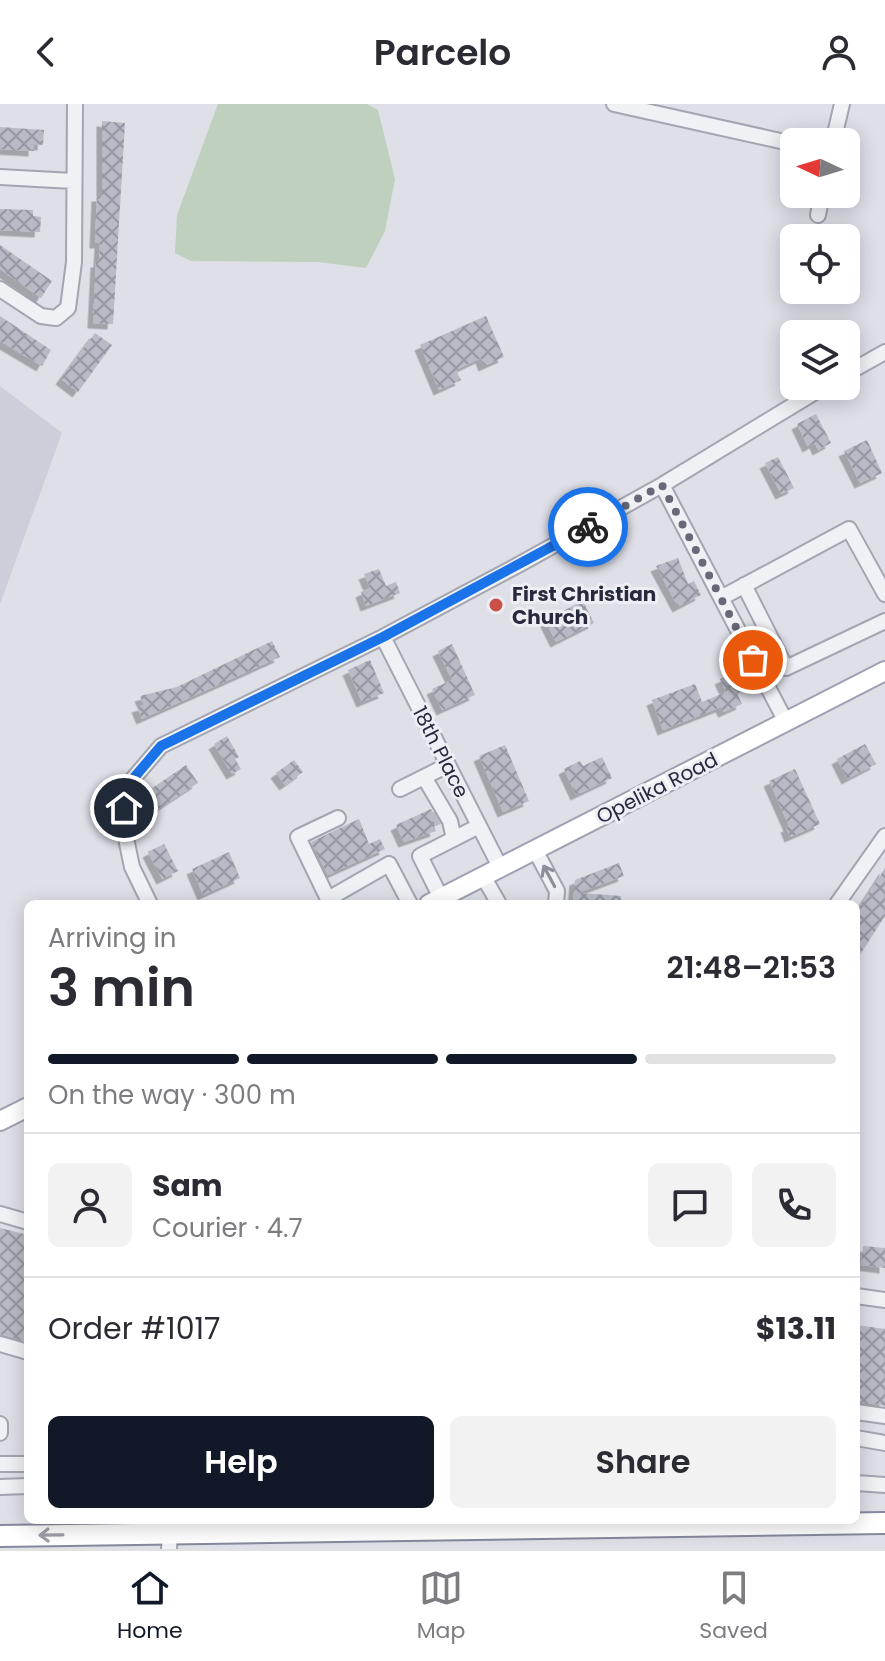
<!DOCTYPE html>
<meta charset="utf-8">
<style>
body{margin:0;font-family:Poppins,sans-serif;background:#f2f2f3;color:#2b2b33;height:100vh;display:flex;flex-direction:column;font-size:30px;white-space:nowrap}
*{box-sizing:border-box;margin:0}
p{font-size:26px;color:#7c7c81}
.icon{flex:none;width:44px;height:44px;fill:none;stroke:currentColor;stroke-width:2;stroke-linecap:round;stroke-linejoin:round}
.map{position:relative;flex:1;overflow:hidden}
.side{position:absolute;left:24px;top:796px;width:836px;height:624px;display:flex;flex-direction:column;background:#fff;border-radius:12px;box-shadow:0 4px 20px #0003}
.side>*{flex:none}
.needle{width:52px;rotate:274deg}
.fabs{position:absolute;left:780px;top:24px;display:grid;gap:16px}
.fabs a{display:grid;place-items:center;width:80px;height:80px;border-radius:12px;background:#fff;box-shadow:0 4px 20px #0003;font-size:40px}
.pin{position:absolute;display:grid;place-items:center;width:68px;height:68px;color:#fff;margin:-34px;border:4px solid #fff;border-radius:50%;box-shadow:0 2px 8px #0007}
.courier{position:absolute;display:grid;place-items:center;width:80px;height:80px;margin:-40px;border:6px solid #1a73e8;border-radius:50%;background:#fff;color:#222;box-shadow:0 2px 10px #0007}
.summary em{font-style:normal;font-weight:600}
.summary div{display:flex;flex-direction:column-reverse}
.summary{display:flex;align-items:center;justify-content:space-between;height:136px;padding:0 24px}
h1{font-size:52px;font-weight:600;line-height:60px}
.bar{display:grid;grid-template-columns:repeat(4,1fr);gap:12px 8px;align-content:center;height:96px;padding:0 24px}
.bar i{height:10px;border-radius:6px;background:#e1e1e2}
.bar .active{background:#111827}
.bar p{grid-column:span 4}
.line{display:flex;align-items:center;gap:20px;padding:0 24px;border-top:2px solid #e1e1e2}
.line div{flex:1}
.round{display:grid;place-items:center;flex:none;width:84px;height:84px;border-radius:12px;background:#f2f2f3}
.action{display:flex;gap:16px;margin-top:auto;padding:16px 24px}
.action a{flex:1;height:92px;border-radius:12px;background:#111827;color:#fff;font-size:32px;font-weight:600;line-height:92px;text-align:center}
.action a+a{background:#f2f2f3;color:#2b2b33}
header{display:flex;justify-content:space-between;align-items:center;height:104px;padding:0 24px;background:#fff;font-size:36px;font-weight:600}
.menu{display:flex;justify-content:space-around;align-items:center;height:112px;border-top:2px solid #e1e1e2;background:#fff;font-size:22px;color:#7c7c81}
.menu a{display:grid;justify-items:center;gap:4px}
.menu .active{color:#111827}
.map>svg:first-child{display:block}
.built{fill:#ccced9}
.green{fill:#bfd0bf}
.building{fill:url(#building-cross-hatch);filter:url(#shadow)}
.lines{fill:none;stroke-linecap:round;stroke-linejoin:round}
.minor-tunnel{stroke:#b9bbc5;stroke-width:14;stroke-dasharray:14 7;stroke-linecap:butt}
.minor-casing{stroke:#a3a5b1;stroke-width:18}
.major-casing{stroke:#9da1b2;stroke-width:22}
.highway-casing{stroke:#86899d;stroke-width:24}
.minor{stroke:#f0f1f5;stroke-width:14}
.major{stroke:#fff;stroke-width:18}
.highway{stroke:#fff;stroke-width:20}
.oneway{stroke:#8c8e99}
.oneway2{stroke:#9e9fa8}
.done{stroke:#676978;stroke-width:8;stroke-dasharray:0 14.4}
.route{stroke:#1a73e8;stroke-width:10}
.poi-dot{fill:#c85046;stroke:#edeef4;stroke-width:3}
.labels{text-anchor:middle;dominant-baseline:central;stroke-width:6;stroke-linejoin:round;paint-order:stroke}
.poi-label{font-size:20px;font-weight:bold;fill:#272a3d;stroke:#edeef4;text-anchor:start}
.street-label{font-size:20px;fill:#272a3d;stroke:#edeef4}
</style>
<header><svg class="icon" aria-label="back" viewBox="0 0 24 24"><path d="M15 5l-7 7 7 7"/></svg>Parcelo<svg class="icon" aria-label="person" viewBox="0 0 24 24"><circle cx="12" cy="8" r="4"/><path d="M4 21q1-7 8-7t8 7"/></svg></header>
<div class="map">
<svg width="885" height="1445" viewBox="0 0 885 1445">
<defs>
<pattern id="building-cross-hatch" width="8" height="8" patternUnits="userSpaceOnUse" patternTransform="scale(2)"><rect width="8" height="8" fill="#b8bac6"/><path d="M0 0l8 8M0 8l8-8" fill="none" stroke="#9697a2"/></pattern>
<filter id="shadow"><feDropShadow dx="-5.5" dy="5.5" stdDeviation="0" flood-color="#0004"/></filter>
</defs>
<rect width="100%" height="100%" fill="#dedfe7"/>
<path class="built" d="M0 282 62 329 0 500Z"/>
<path class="green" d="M218 0H367L378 6 395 75 385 127 366 164 318 158 191 157 175 149 177 111Z"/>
<path class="building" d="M102 17 125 19 113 220 93 219 96 158H99L100 139H95L97 92H102Z
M0 23 44 26 43 41 34 40V47L0 45Z
M0 105 33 106V112L41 113 40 128 0 126Z
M0 141 52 177 41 194 0 165Z
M0 212 51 246 42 262 0 237Z
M486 212 504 253 484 262 481 254 456 266 461 276 439 286 420 241Z
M95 229 112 241 78 288 61 275Z
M816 310 831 339 818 346 815 339 808 343 797 320Z
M867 336 882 369 860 379 844 347Z
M778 353 794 384 781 390 765 359Z
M678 454 688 480 694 477 701 491 678 503 656 462Z
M379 465 386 482 396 478 400 489 366 502 361 488 370 484 364 470Z
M583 497 594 519 556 538 545 516Z
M272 537 280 553 142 615 137 603 144 601 140 592 177 583Z
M452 540 475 591 442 606 432 585 452 576 438 547Z
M370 556 384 589 362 598 348 566Z
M743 565 750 581 736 587 742 600 724 608 721 603 663 626 652 596 695 580 702 598 726 588 720 575Z
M227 632 239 653 235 655 241 665 232 670 214 640Z
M865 640 876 660 847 675 837 655Z
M505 641 529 697 503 708 479 652Z
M602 653 612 674 576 691 564 665 580 657 583 662Z
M294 656 303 668 285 681 276 669Z
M186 661 198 679 158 705 148 687Z
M795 665 820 720 790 733 786 723 789 722 769 677Z
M431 705 440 720 434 722 436 727 404 738 396 721Z
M359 715 369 740 380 735 385 745 328 771 311 738Z
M164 740 178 767 162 775 148 748Z
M229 748 240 774 203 791 192 765Z
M619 759 624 772 578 789 621 792V800H573L575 776Z
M885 764V812L856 857V809Z
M0 1124 28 1131V1238L0 1230Z
M863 1142 885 1144V1164L861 1161Z
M856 1221 885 1225V1302L856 1297Z"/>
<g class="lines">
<path class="minor-tunnel" d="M436 707 442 719"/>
<defs>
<path id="minor" d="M614 0 794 40
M833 38 842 0
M0 73 73 77
M818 111 822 90
M0 185 41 212 56 214 68 204 74 158 75 0
M846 270 885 248
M662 381 786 618
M744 481 786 564 885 517
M721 494 849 425 885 490
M383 533 500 763
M424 673 450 717 454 735
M400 685 448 661
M535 746 557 787 556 800
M483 772 499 800
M441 794 420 752 479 722
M328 795 298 733 338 714
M150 800 132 763 123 720 132 676 161 642 383 533 520 460 662 381 825 282
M330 800 328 795 389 760 410 800
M837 800 885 732
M0 1110 28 1118
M856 1192 885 1196
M0 1240 28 1248
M856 1308 885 1312
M0 1320V1329
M856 1334 885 1339
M0 1360H28
M856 1379 885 1381
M0 1383 28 1382
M169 1445 171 1416"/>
<path id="major" d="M429 800 885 567
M0 1017 28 1003"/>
<path id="highway" d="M0 1432 885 1419"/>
</defs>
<use href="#minor" class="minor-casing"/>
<use href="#major" class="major-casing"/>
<use href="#highway" class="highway-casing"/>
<use href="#minor" class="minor"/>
<use href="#major" class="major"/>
<use href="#highway" class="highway"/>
</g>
<defs><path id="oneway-shaft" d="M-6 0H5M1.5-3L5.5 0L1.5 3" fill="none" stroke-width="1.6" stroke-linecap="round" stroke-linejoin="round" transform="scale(2)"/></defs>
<use class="oneway" href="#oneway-shaft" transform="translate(549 772) rotate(-118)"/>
<use class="oneway2" href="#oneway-shaft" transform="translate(51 1431) rotate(179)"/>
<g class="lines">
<path class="done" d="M588 423 662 381 753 556"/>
<path class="route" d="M124 704 132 676 161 642 383 533 588 423"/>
</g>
<circle class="poi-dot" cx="496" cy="501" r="8"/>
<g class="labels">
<g class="poi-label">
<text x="512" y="490">First Christian<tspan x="512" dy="23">Church</tspan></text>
</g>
<g class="street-label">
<text transform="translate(441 648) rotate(63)">18th Place</text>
<text transform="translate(657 684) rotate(-27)">Opelika Road</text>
</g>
</g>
</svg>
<div class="fabs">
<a><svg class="needle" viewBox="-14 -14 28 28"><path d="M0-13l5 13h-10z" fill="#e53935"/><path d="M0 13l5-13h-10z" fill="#7c7c81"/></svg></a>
<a><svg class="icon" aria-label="locate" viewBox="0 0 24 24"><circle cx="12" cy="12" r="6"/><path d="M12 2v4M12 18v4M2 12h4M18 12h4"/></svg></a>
<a><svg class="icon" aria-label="layers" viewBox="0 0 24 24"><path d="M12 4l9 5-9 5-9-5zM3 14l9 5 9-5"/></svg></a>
</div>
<div class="pin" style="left:753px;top:556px;background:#ea580c"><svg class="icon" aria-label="bag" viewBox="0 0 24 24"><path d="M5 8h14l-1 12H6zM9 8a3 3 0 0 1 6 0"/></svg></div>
<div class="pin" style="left:124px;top:704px;background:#1f2937"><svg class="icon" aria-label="home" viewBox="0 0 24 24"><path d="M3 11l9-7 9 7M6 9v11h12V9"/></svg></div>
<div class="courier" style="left:588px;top:423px"><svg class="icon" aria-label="bike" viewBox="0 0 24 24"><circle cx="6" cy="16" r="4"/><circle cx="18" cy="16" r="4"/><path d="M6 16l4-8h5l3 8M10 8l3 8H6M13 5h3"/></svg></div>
<section class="side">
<div class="summary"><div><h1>3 min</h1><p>Arriving in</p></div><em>21:48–21:53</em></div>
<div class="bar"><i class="active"></i><i class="active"></i><i class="active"></i><i></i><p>On the way · 300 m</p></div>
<div class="line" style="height:144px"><a class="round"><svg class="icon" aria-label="person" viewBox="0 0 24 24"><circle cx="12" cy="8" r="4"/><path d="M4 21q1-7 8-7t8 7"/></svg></a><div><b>Sam</b><p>Courier · 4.7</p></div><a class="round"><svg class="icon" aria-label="chat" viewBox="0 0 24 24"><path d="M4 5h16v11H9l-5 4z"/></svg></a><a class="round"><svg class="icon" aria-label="phone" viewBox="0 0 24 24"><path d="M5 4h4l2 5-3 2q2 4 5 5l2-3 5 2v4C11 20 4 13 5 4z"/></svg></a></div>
<div class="line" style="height:104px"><div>Order #1017</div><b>$13.11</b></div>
<div class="action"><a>Help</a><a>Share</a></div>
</section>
</div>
<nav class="menu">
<a class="active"><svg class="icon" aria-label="home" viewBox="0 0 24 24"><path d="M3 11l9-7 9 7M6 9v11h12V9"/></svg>Home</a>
<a><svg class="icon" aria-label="map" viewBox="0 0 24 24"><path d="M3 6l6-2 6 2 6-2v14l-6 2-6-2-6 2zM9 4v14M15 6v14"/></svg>Map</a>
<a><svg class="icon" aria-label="saved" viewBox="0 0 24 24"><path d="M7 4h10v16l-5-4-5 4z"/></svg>Saved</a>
</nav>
